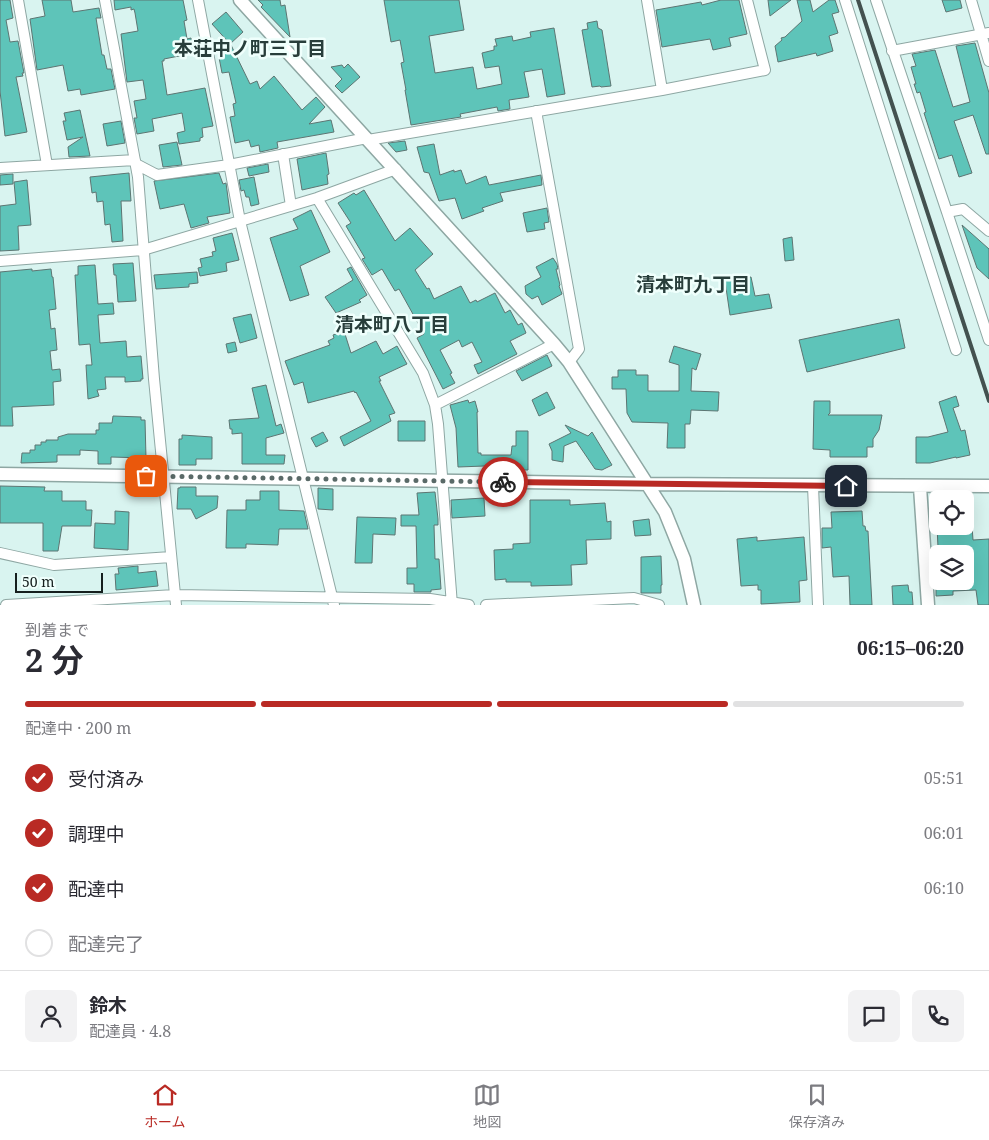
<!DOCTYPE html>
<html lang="ja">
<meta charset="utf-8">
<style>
body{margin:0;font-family:"Noto Serif","Noto Sans JP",serif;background:#f2f2f3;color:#2b2b33;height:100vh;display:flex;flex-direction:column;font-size:19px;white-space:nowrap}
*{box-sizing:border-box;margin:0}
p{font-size:16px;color:#7c7c81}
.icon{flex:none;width:28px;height:28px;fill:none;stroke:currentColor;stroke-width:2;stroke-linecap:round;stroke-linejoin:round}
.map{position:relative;height:605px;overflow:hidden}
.drawer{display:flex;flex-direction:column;background:#fff;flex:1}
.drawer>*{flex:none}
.tools{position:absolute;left:929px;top:490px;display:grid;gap:10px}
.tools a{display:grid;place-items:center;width:45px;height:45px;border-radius:8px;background:#fff;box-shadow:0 5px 20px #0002;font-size:25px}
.scale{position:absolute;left:15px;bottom:12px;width:88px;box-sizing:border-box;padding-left:5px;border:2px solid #151f1e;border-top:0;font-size:14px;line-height:18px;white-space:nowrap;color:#151f1e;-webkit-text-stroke:4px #effffc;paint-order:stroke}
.pin{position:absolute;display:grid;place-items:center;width:42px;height:42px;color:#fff;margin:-21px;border-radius:10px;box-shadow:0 2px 8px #0006}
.courier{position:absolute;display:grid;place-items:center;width:50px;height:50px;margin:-25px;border:4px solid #b92a24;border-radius:50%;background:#fff;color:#222;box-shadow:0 1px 6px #0007}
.summary em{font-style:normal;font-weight:700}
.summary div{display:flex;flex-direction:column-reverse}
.summary{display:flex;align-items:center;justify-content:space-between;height:85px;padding:0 25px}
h1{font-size:32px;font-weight:700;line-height:38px}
.bar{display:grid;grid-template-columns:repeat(4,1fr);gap:8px 5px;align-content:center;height:60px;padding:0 25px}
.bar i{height:6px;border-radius:4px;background:#e1e1e2}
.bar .active{background:#b92a24}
.bar p{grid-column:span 4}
.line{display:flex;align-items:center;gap:12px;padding:0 25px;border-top:1px solid #e1e1e2}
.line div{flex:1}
.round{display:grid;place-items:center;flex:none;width:52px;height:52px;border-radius:8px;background:#f2f2f3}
ol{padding:0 25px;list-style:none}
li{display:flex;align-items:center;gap:15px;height:55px}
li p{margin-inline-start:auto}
li .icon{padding:5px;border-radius:50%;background:#b92a24;color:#fff;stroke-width:4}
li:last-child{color:#7c7c81}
li i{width:28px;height:28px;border:2px solid #e1e1e2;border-radius:50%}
.dock{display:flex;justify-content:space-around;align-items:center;height:70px;border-top:1px solid #e1e1e2;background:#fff;font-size:14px;color:#7c7c81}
.dock a{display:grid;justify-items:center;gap:2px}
.dock .active{color:#b92a24}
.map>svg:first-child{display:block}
.building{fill:#5ec4b9;stroke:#5d7572}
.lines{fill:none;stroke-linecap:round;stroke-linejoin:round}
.minor-casing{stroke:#8ea7a3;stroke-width:12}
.tertiary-casing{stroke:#8ea7a3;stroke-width:15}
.minor{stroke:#fff;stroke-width:10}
.tertiary{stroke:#fff;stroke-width:12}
.rail{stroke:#43514f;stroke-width:4}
.done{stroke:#5a6a68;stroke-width:5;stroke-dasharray:0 9}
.route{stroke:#b92a24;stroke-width:6}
.labels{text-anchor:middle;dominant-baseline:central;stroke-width:5;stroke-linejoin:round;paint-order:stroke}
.neighbourhood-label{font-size:19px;font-weight:bold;fill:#283e3b;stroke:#effffc}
</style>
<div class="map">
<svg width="989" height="605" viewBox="0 0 989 605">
<rect width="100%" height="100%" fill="#d9f4f0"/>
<path class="building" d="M0 0H10L13 18 6 20 10 42 18 41 24 73H22L23 76 16 77 27 132 5 136 0 91Z
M42 0H71L73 12 99 8 101 18H96L102 55H104L107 69H111L115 89 81 95 80 89 68 91 63 65 37 70 30 19 45 16Z
M114 0H183L187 20 184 21 187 39 191 38 194 53 164 59V61H162L167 95 205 88 213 126 202 128 203 137 200 138V141L179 144 177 133 185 131 182 113 152 119 154 131 137 134 134 118H137L134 101 146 99 143 80 127 82 121 34 138 31 135 13 134 9 131 10V7L115 10Z
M258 0H280L281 6 285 5 290 37 261 7 263 5Z
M384 0H459L464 30 429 36 435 73 473 67 477 89 502 84 499 66 485 68 482 53 494 50V46H497L495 39 512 36 513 41 531 37 530 32 554 28 565 94 547 97 542 69 524 72 529 97 509 100 510 109 498 111 497 107 460 114 461 117 411 125 405 90H406L401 63 404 62 400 40 391 42Z
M721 0H739L747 34 729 38 731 46 713 50 710 39 662 47 656 10 701 2 702 5Z
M768 0H791L770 16Z
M797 0H810L813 12 829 0H835L839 12 832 14 838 33 829 36 833 51 817 56 816 53 778 62 775 46 782 40 781 38 785 37 802 21Z
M942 0H960L962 8 946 12Z
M226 12 243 32 230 44 212 24Z
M597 21 598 28 602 30 611 86 601 87 600 86 592 87 582 30 588 29 587 23Z
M975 43 989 93V154H986L973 115 954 121 972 173 959 177 952 155 939 159 924 113 926 112 920 92 917 93 914 84H916L911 67 916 66 912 54 935 50 953 107 970 102 956 46Z
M231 45 250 84 257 81 260 89 274 76 302 110 316 97 325 107 309 124 331 120 334 132 277 142 278 148 260 152 259 145 251 147 249 140 235 143 230 117 235 116 233 104 236 103 229 72 222 73 217 47Z
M348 64 360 77 342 93 335 86 342 79 331 67 342 65 344 68Z
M80 110 90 156 69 157 68 147 83 137 67 140 63 121H66L64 113Z
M121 121 125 143 107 146 103 124Z
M405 141 407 150 396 152 388 143Z
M177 142 182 165 163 167 159 145Z
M434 144 440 175 454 170V172L461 170 466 184 486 176 489 185 541 175 542 185 500 193 503 201 482 208 484 211 462 219 455 198 439 201 429 173 424 172 417 147Z
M326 153 329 174 327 175 328 184 302 190 297 159Z
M268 164 269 172 249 176 247 168Z
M129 173 131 201H121L123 241 112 242 110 224 105 225 103 201 97 202 96 192 92 193 90 177Z
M219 173 223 184 226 183 230 213 207 217 209 223 191 228 184 204 160 209 154 181Z
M13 174V184L0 185V175Z
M254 177 259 204 251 206 249 197H246L244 190 241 191 239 180Z
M27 180 31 225 18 226 19 250 0 251V206L16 204 14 182Z
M364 190 395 241 410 228 433 254 415 270 427 289 429 288 434 299 461 286 470 303 476 300 477 302 495 293 505 313 510 310 518 325 522 323 526 333 510 341 517 354 478 374 474 365 482 362 472 342 462 347 459 340 440 350 452 373 450 374 455 383 443 389 417 338 424 334 399 289 395 291 382 269 372 275 362 259 365 258 346 226 351 223 338 203 354 193 356 195Z
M547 208 549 222 544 223 545 229 527 232 523 213Z
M311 210 330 252 300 266 309 295 290 301 270 238 298 229 293 219Z
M962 225 989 249V279L977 268Z
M232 233 239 260 226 263 227 271 200 276 198 268 202 267 200 259 213 256 212 252 216 251 213 238Z
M792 237 794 260 785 261 783 239Z
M553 258 557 264 558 269H556L560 285 559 286 562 294 542 305 538 296 532 299 526 294 525 286 541 277 536 267Z
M133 263 136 301 118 302 116 275H114L113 264Z
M95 265 98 304 113 303 114 314 98 315 100 343 126 341 127 357 141 356 143 379H141V381L125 382V377H105L106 389 97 390 99 396 88 399 86 365H92L90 344 79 345 75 275H78V266Z
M351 267 367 295 359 300 361 302 336 313 325 297 353 280 347 269Z
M32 269V271L51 269 52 277H53L56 309 49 310 51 329 55 328 57 350 50 351 52 370 60 369 61 381 53 382 54 405 12 407 13 426H0V272Z
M197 272 198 283 189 284V287L156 289 154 275Z
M751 277 755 296 769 294 772 308 730 315 725 281Z
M251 314 257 338 240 343 233 318Z
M899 319 905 348 807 372 799 340Z
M344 331 351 353 376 341 383 354 397 346 407 364 379 377 381 381H379L395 413 389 415 391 421 344 446 340 437 371 421 356 392 355 393 354 391 308 403 303 382 294 385 285 361 330 345 328 341 334 338 333 335Z
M235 342 237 351 228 353 226 344Z
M674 346 701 354 696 370 692 368 691 391 719 392 718 411 691 410 690 424H685V448H667L668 423 632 422 627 413 626 389H612V377H618V370H636V375H648V391H679V365L669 362Z
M547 355 552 366 522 381 516 371Z
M266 385 276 426 281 424 284 433 266 438V455H285L284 464H242V433L232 434V429H230L229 420 259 418 252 388Z
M547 392 555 408 539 416 532 400Z
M956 396 959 406 953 408 961 431 965 430 970 455 956 458V457L930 463H916V437H928L948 432 939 402Z
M468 400 469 403 475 401 478 412H477L478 453H481V455H511L512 446H516V431H528V470H511V465L458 467 456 428 450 405Z
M814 401H830V413L828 415H882L879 430 873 439V447H867V457H830V450L813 449Z
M113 416 141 417V420H145L146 458 111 457V464H98V451L80 450V455H57V462L21 463 22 453H30V450H35V445H41V442H46V440H58V437L68 434H96V430H99V423H112Z
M398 421H425V441H398Z
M565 425 588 436 592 432 612 465 602 470 595 469 576 441 564 446 563 462 552 460V451L549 444 571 433Z
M323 432 328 441 316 447 311 438Z
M182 435 212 437V459H196V465H179V439H182Z
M0 486 45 487 44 491H62V501H86V510H92L91 526H62L58 551H43V523H0Z
M180 487H196V496H218L217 508 196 519 191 509H177L178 488H180Z
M318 488 333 489V510L318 509Z
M260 491H279V510L304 511 308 529H279L278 545 246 544V548H226L227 510H246V500H260Z
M435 492 438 519V525H434L435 559H439L441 589 431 590V592H414V584H407V568H417L416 526H401V515H419L417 493Z
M484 498 485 516 452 518 451 500Z
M530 500H570V505L605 503 607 522 611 521V539L586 540 587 564 571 565 572 585 531 586V582H506V579L495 580 494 550 513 549V544L530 543Z
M115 511 129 512 128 550 94 548 95 523 115 524Z
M862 511 863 526H865L866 531H868L872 605H850L849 576 833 577 831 547 822 548V528H832L831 512Z
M357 517 396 518 395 535 373 534 372 563H355Z
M649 519 651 535 635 536 633 521Z
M937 526H972L973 540 989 539V605H978L976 590 953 591V595L936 596V581H965V554H953V546L938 547Z
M757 537V541L804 537 807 580 799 581 800 602 761 604V590H758V585L741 586 737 539Z
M661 556 662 585H661V593H641V557Z
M138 566V573L156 571 158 586 116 590 115 574H119L118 568Z
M908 585 909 592H912L913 605H893L892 586Z"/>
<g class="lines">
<defs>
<path id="minor" d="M18 0 47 165
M105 0 138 177 154 379 176 605
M198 0 240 221 334 605
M647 0 662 90
M845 0 956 350
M876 0 947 212 963 209 989 231
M971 0 989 61
M892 51 989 33
M536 111 579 349 569 362
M368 140 662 90 765 70 747 0
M283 154 291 206
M136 164 157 175 229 165 367 138
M0 168 135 160
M317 198 423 373 435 405 438 424 452 605
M947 212 989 340
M0 261 143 250 317 198 396 169
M435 405 554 344
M813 486 818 605
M0 553 54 565 171 557
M6 605 175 595 430 599 469 605
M486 605 634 598 659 605"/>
<path id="tertiary" d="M240 0 554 344 569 362 665 512 684 559 694 605
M0 474 648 484 989 486
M920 487 928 605"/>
</defs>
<use href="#minor" class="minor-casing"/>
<use href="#tertiary" class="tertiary-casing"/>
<use href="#minor" class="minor"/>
<use href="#tertiary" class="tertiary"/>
<path class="rail" d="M858 0 989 401"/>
</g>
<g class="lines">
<path class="done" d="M146 476 503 482"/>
<path class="route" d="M503 482 846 486"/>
</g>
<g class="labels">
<g class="neighbourhood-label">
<text x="250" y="48">本荘中ノ町三丁目</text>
<text x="693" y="284">清本町九丁目</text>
<text x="392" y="324">清本町八丁目</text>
</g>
</g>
</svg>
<div class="tools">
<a><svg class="icon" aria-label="locate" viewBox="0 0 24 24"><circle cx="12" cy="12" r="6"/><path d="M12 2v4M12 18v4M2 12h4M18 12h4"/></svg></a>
<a><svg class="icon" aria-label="layers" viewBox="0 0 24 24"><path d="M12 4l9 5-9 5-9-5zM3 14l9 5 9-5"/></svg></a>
</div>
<div class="scale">50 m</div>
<div class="pin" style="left:146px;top:476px;background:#ea580c"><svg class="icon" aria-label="bag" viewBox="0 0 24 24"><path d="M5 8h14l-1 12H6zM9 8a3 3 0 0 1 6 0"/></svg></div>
<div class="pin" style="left:846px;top:486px;background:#1f2937"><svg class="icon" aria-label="home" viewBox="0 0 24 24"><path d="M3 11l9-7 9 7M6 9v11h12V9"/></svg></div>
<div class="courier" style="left:503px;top:482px"><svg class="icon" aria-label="bike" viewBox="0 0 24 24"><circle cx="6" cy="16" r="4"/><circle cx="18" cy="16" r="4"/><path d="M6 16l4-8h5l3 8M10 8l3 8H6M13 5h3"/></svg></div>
</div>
<section class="drawer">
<div class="summary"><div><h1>2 分</h1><p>到着まで</p></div><em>06:15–06:20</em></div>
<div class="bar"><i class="active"></i><i class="active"></i><i class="active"></i><i></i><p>配達中 · 200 m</p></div>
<ol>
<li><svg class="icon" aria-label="check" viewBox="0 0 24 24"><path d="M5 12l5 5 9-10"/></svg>受付済み<p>05:51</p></li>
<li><svg class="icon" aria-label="check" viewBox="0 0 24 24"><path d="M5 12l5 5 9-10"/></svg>調理中<p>06:01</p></li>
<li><svg class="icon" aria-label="check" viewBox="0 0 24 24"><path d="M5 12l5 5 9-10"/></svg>配達中<p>06:10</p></li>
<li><i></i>配達完了</li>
</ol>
<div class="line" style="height:90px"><a class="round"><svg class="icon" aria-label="person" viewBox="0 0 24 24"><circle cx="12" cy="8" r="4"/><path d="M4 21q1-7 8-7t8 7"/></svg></a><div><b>鈴木</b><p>配達員 · 4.8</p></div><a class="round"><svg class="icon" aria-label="chat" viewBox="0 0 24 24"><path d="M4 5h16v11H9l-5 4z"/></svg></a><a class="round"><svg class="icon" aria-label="phone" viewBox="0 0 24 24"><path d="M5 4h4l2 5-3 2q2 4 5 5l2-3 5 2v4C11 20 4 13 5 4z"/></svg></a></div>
</section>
<nav class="dock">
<a class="active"><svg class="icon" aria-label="home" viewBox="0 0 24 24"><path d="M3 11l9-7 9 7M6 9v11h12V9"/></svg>ホーム</a>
<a><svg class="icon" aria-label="map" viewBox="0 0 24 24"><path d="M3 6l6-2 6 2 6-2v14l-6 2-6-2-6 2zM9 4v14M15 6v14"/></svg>地図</a>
<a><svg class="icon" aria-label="saved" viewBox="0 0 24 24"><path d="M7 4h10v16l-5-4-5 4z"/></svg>保存済み</a>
</nav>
